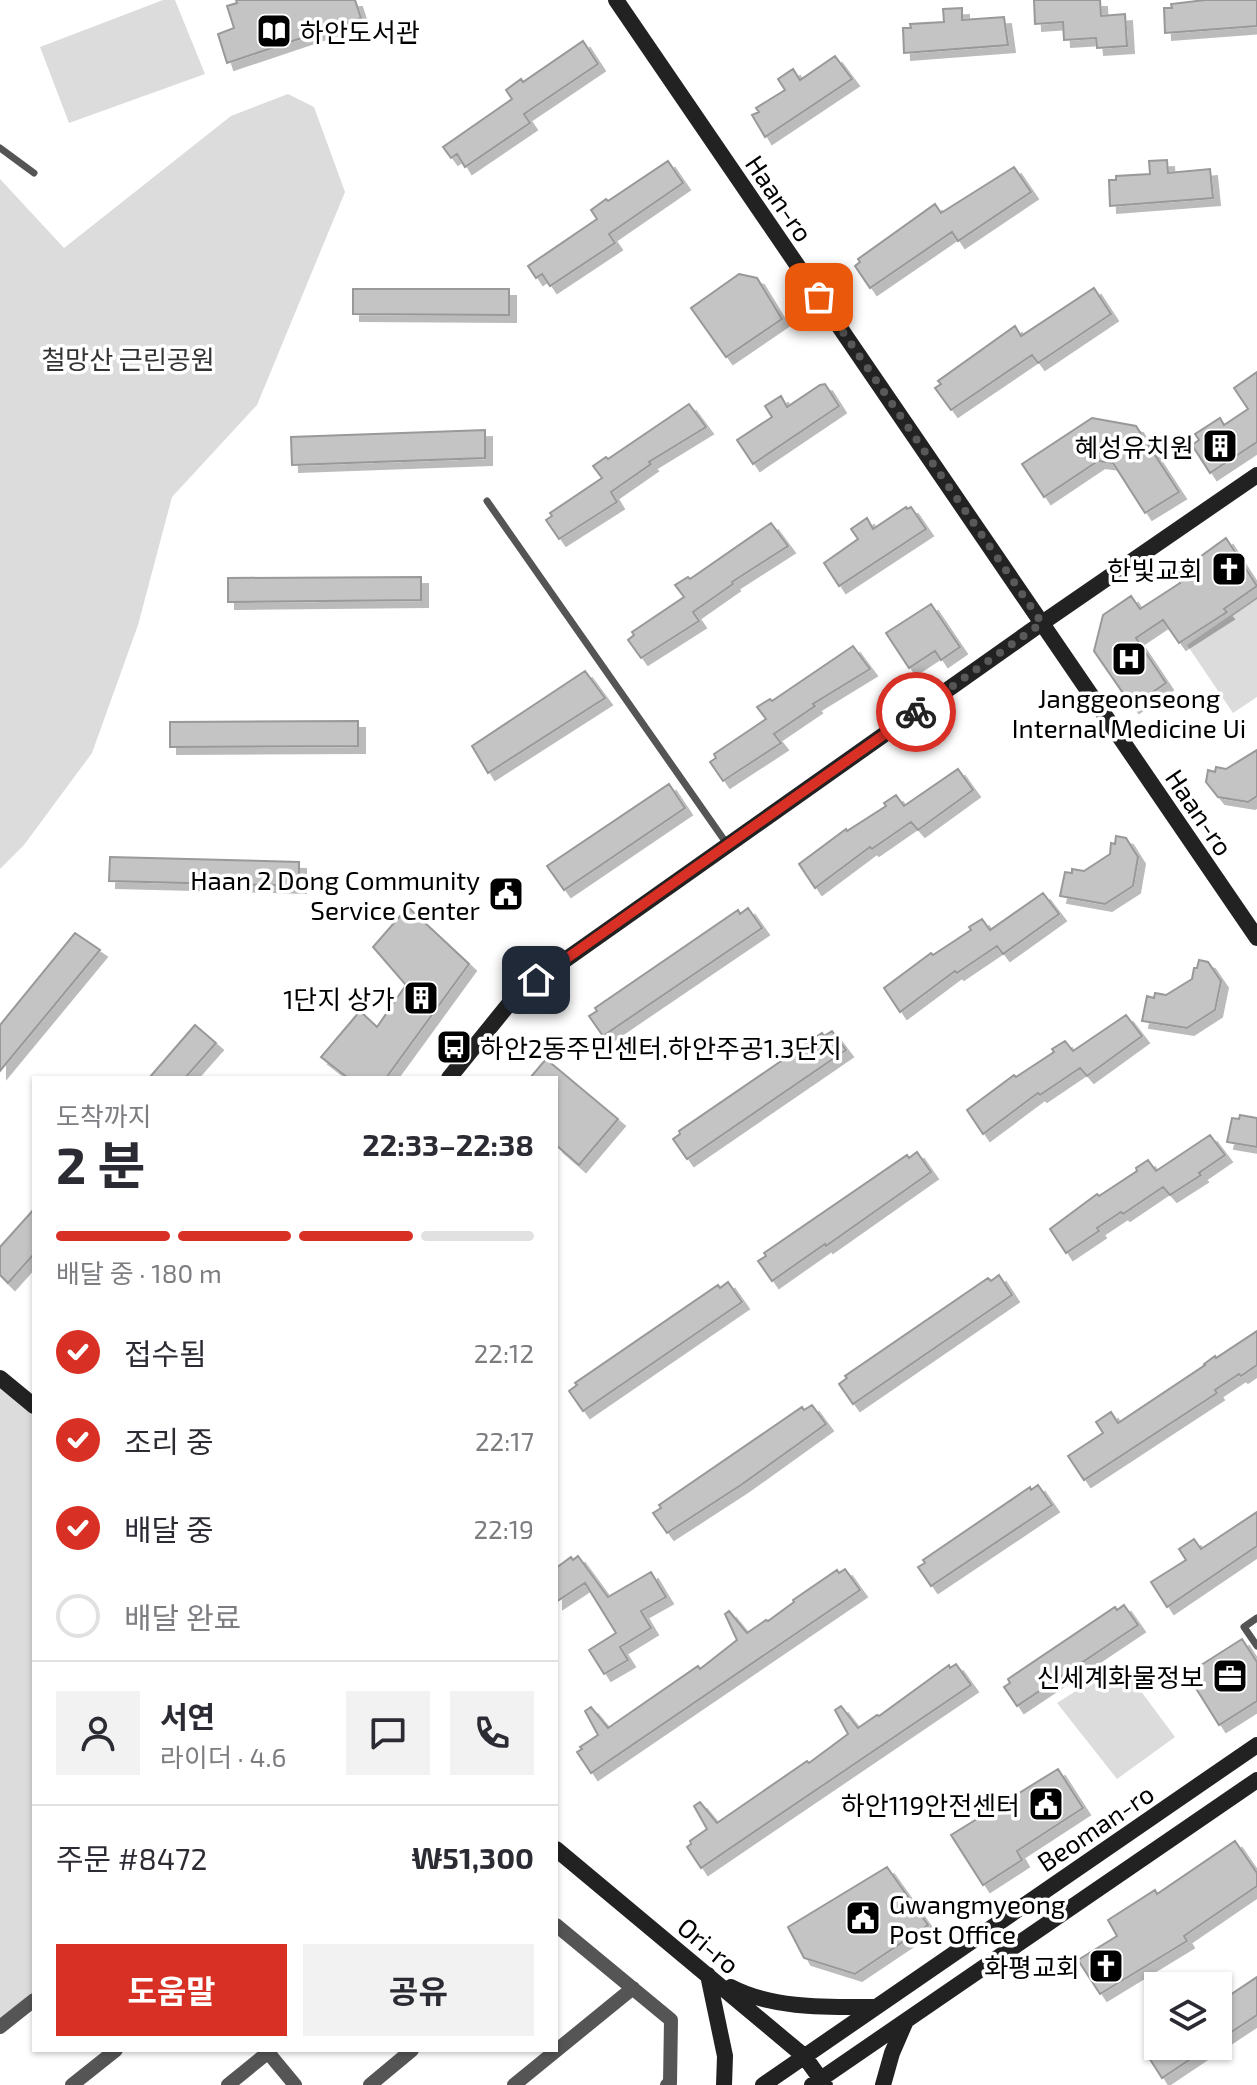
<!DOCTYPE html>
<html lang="ko">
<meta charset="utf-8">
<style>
body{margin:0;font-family:"Exo 2","Noto Sans KR",sans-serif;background:#f2f2f3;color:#2b2b33;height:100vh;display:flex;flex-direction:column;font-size:30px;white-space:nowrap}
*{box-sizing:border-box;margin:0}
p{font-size:26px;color:#7c7c81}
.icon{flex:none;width:44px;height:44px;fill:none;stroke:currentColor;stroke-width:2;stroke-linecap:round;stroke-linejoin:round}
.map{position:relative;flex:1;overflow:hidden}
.drawer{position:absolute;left:32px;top:1076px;width:526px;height:976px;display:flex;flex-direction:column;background:#fff;border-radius:0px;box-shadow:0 2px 6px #0004}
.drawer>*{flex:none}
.buttons{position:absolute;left:1144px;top:1972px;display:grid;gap:16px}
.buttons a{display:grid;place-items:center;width:88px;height:88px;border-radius:0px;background:#fff;box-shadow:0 2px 6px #0004;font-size:40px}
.pin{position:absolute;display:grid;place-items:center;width:68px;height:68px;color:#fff;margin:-34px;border-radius:16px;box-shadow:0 4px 12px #0006}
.courier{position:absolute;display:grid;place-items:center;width:80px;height:80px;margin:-40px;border:6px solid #d93025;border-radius:50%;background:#fff;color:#222;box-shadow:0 2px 10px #0007}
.overview em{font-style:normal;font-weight:700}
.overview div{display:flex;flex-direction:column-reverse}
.overview{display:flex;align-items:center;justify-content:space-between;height:136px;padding:0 24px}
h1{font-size:52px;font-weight:700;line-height:60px}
.bar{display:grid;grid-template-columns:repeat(4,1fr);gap:12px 8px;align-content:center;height:96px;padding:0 24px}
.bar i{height:10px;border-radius:6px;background:#e1e1e2}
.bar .active{background:#d93025}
.bar p{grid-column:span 4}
.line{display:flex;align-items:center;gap:20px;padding:0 24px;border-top:2px solid #e1e1e2}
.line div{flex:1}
.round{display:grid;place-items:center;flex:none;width:84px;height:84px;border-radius:0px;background:#f2f2f3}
ol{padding:0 24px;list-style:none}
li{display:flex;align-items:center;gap:24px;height:88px}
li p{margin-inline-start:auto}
li .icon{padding:8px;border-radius:50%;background:#d93025;color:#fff;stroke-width:4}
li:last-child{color:#7c7c81}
li i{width:44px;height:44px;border:4px solid #e1e1e2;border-radius:50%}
.cta{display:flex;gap:16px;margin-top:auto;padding:16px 24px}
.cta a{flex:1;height:92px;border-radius:0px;background:#d93025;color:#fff;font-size:32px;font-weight:700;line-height:92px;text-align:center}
.cta a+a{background:#f2f2f3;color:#2b2b33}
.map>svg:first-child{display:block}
.green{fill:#dcdcdc}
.building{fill:#c4c4c4;stroke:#999;stroke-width:2;filter:url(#shadow)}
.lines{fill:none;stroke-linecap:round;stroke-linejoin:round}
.lane{stroke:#555;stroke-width:7}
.street{stroke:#555;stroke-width:14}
.secondary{stroke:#222;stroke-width:16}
.done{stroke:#595959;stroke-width:8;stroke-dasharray:0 14.4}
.route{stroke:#d93025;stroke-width:10}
.labels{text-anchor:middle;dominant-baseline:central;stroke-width:7;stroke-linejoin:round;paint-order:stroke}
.poi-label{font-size:26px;fill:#000;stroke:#fff;text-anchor:end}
.street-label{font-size:26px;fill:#000;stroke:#fff}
.park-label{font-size:26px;fill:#333;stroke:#fff}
</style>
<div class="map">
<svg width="1257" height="2085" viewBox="0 0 1257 2085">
<defs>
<filter id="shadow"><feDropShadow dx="7" dy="7" stdDeviation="0" flood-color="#0004"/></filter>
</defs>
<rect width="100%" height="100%" fill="#fff"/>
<path class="green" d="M163 0H175L205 74 69 123 40 47Z
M288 94 314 107 345 192 257 405 172 497 138 625 92 753 24 845 0 869V179L64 248 231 116Z
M1257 597V697L1233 713 1187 645Z
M0 1378 34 1406V2000L0 2027Z
M1120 1663 1175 1737 1117 1779 1057 1703Z"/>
<path class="building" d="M236 0H355L361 18 227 63 218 34 234 28 227 6 237 3Z
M1034 0H1100L1101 16 1125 14 1127 46 1097 48 1096 38 1064 40 1063 22 1035 24Z
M1205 0H1257V26L1165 33 1164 8H1172L1171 4Z
M962 8V20L1004 17 1008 45 904 53 903 28H911L910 24 944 22 943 9Z
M583 41 598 64 524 114 530 123 465 167 457 154 451 158 443 147 512 99 506 90 521 79 523 82Z
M835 56 852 79 765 137 752 115 759 112 756 108 785 90 778 79 793 69 800 80Z
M1167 160 1168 173 1210 169 1213 198 1110 206 1109 180H1116V176L1150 174 1149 161Z
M668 161 683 183 609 234 615 243 550 286 542 274 536 278 528 266 597 219 591 210 606 199 608 201Z
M1014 167 1031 192 958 241 952 232 870 288 855 266 860 262 858 259 935 204 941 213Z
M739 274 757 278 782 319 726 357 691 308Z
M1094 288 1111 314 1038 363 1032 355 951 410 935 388 941 384 938 381 1015 326 1021 336Z
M353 289H509V315L353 314Z
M1257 372V442L1210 473 1192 445 1199 440 1195 434 1220 418 1224 425 1248 409 1234 388Z
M825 384 839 406 753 464 737 440 772 417 765 406 781 396 787 407 820 385Z
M689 404 706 427 649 462 651 464 611 492 617 502 559 539 546 520 552 516 550 513 602 478 593 466 606 457 608 459Z
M1092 418 1136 426 1179 492 1145 513 1113 463 1098 461 1044 497 1022 464Z
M485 430V458L292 465 291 437Z
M906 507 907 509 911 507 926 529 839 586 824 563 858 539 851 529 867 518 873 529Z
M771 523 788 546 732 582 733 584 693 612 699 621 641 658 628 640 634 635 632 632 684 597 675 585 688 577 690 579Z
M1226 538 1257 586 1224 609 1227 612 1179 643 1163 620 1136 638 1166 683 1132 706 1094 651 1103 615 1131 596 1140 609 1180 583 1175 575Z
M421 577V600L228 602V578Z
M931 604 960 647 941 660 935 651 909 668 886 633Z
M853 646 870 669 813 704 815 706 774 734 781 743 723 781 710 762 716 758 714 754 766 719 757 707 770 699 772 701Z
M585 671 605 698 488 773 472 746Z
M358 721V746L170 747V722Z
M1257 750V796L1248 802 1218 797 1206 782 1208 770 1215 772 1216 767 1226 769Z
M958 769 973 790 918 830 911 822 872 849 870 847 815 888 799 864 846 829 847 831 886 806 884 803 896 795 904 806Z
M669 784 685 808 564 890 547 866Z
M1116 836 1126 838 1138 857 1133 886 1105 904 1060 896 1065 872 1072 873V869L1084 871 1110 854 1111 843 1115 844Z
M110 857 299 862V886L109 881Z
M1043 893 1059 914 1003 954 997 946 957 973 955 971 900 1012 884 988 931 953 933 955 971 930 969 927 982 919 990 930Z
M408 907 469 964 386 1078H348L321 1057 360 1011 377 1027 406 985 373 947Z
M748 908 762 928 603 1036 589 1016 597 1011 595 1008 738 910 740 914Z
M75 933 100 950 0 1071V1025Z
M1199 960 1208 962 1221 981 1215 1010 1187 1028 1142 1021 1147 996 1154 998 1155 993 1166 995 1192 979 1194 968H1197Z
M1126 1015 1142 1036 1087 1076 1080 1068 1040 1095 1038 1093 983 1134 967 1110 1014 1075 1016 1077 1054 1052 1052 1049 1065 1041 1073 1051Z
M195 1025 216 1043 185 1078H149Z
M832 1031 846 1050 687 1159 673 1139 680 1134 679 1131 822 1033 824 1036Z
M546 1059 618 1119 579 1165 556 1145V1078H530Z
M1240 1115 1257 1118V1147L1227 1142 1232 1118 1239 1119Z
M1210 1135 1225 1155 1199 1173 1201 1175 1170 1195 1163 1187 1123 1214 1121 1212 1097 1228 1099 1231 1066 1253 1050 1229 1097 1194 1099 1196 1137 1171 1136 1168 1148 1160 1156 1171Z
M917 1152 931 1172 826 1246 825 1244 772 1281 758 1261 766 1256 764 1253 907 1155 909 1158Z
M34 1209V1254L8 1283 0 1275V1247Z
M999 1275 1012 1295 853 1404 839 1384 847 1378 845 1376 988 1278 991 1281Z
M728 1282 742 1302 583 1411 569 1391 577 1385 575 1383 718 1285 720 1288Z
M1257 1331V1365L1241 1376 1239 1374 1215 1390 1217 1393 1084 1480 1068 1456 1103 1433 1096 1422 1111 1412 1118 1423 1205 1365 1204 1364 1215 1356 1216 1358Z
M812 1405 826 1424 741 1485 667 1533 653 1513 661 1508 659 1505 802 1407 804 1410Z
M1038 1485 1052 1505 931 1586 918 1567 925 1563 923 1560 1030 1487 1031 1490Z
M1257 1512V1546L1167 1607 1151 1582 1186 1560 1179 1549 1194 1539 1201 1549Z
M578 1556 608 1597 651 1572 666 1597 641 1611 651 1628 620 1647 628 1660 604 1674 589 1650 616 1633 585 1583 556 1602V1568L571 1557 573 1560Z
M845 1569 860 1590 591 1773 577 1752 582 1749 580 1747 598 1735 585 1711 591 1707 608 1728 698 1666 700 1669 737 1640 725 1614 729 1611 747 1633 766 1620 768 1621 794 1602 793 1600 837 1570 839 1573Z
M1124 1605 1138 1625 1017 1706 1004 1687 1010 1683 1008 1679 1115 1607 1117 1610Z
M1242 1639 1257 1662V1701L1219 1725 1187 1674Z
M956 1664 971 1685 701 1868 687 1847 691 1844 690 1841 707 1829 694 1806 700 1802 717 1823 807 1761 809 1763 848 1734 835 1710 841 1706 858 1728 877 1715 879 1716 949 1665 950 1668Z
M1058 1769 1083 1808 1017 1851 1022 1860 983 1885 951 1835Z
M1235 1841 1257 1873V1886L1184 1936 1187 1941 1100 1994 1078 1960 1117 1936 1108 1920 1155 1890 1157 1894Z
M887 1867 928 1925 855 1974 804 1958 788 1927Z
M1257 1977V2015L1218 2041V2003Z
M1156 2046H1210L1162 2078 1146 2053Z"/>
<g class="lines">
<path class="lane" d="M0 148 34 173
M487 501 727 844
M1257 1618 1244 1627 1257 1646"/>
<path class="street" d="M556 1925 671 2020 670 2083 667 2085
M0 2027 34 2000
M266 2050 295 2085
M72 2085 116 2050
M228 2085 271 2050
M370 2085 412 2050
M514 2085 633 1988"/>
<path class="secondary" d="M616 0 1257 938
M449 1078 517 994 1042 623 1257 475
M0 1378 34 1406
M556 1849 804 2056 825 2085
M708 1975 725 2056 724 2085
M731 1987C773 2009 828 2007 874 2007
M763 2085 1257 1745
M812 2085 1257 1780
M883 2085 892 2053 905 2023"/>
</g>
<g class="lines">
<path class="done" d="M819 297 1042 623 916 712"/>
<path class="route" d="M536 980 916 712"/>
</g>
<defs>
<symbol id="library-square" viewBox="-11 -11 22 22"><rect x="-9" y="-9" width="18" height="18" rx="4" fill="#000" stroke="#fff"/><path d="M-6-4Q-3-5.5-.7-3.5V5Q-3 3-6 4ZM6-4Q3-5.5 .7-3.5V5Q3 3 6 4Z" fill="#fff"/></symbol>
<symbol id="building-square" viewBox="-11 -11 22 22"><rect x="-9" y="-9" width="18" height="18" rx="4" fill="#000" stroke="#fff"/><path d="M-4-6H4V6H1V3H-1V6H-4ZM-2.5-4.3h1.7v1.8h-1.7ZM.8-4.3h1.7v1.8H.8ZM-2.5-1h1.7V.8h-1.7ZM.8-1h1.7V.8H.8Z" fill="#fff"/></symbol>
<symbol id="church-square" viewBox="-11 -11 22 22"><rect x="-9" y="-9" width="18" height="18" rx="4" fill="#000" stroke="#fff"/><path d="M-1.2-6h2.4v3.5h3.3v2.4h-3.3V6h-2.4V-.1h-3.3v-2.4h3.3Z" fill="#fff"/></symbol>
<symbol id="hospital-square" viewBox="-11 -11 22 22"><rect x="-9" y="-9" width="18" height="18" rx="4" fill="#000" stroke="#fff"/><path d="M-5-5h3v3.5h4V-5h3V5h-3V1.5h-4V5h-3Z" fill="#fff"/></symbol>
<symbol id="civic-square" viewBox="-11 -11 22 22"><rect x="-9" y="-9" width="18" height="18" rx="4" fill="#000" stroke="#fff"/><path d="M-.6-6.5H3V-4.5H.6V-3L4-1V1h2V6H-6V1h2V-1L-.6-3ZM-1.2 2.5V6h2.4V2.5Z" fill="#fff"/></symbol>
<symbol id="bus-square" viewBox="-11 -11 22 22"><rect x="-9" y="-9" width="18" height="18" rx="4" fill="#000" stroke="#fff"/><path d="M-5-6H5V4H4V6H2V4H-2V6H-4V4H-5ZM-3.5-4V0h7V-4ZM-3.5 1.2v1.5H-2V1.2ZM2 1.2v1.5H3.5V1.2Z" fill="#fff"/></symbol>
<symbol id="office-square" viewBox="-11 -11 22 22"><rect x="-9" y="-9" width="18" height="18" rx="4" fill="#000" stroke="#fff"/><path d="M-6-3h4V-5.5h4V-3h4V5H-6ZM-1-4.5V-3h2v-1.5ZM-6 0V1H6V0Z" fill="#fff"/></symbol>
</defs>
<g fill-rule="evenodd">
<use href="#library-square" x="254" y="11" width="40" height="40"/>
<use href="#building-square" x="1200" y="426" width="40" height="40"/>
<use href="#church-square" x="1209" y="549" width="40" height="40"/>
<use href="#hospital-square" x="1109" y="639" width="40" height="40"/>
<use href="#civic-square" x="486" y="874" width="40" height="40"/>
<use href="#building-square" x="401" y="978" width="40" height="40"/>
<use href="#bus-square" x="434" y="1027" width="40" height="40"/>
<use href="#office-square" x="1210" y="1656" width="40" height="40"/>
<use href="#civic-square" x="1026" y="1784" width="40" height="40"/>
<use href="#civic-square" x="843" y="1898" width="40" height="40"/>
<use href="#church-square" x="1086" y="1946" width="40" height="40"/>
</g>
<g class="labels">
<g class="poi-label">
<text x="300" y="31" text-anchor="start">하안도서관</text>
<text x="1194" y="446">혜성유치원</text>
<text x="1203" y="569">한빛교회</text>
<text x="1129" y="697" text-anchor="middle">Janggeonseong<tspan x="1129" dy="30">Internal Medicine Ui</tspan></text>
<text x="480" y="879">Haan 2 Dong Community<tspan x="480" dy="30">Service Center</tspan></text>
<text x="395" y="998">1단지 상가</text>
<text x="480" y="1047" text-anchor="start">하안2동주민센터.하안주공1.3단지</text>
<text x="1204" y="1676">신세계화물정보</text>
<text x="1020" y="1804">하안119안전센터</text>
<text x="889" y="1903" text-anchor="start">Gwangmyeong<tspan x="889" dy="30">Post Office</tspan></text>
<text x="1080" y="1966">화평교회</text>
</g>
<g class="street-label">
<text transform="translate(780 198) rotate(56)">Haan-ro</text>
<text transform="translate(1200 812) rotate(56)">Haan-ro</text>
<text transform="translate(1095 1827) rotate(-34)">Beoman-ro</text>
<text transform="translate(709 1945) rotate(40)">Ori-ro</text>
</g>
<g class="park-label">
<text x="128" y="358">철망산 근린공원</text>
</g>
</g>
</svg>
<div class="buttons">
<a><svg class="icon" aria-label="layers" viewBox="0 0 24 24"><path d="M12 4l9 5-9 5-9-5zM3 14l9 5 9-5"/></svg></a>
</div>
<div class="pin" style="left:819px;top:297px;background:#ea580c"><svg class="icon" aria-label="bag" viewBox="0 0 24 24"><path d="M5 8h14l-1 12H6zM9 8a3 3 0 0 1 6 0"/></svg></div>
<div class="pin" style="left:536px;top:980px;background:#1f2937"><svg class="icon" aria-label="home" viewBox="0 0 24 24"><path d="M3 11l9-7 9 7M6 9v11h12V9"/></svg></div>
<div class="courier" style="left:916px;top:712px"><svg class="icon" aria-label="bike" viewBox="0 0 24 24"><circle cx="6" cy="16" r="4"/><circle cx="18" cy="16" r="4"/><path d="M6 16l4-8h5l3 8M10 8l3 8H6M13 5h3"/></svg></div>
<section class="drawer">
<div class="overview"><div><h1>2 분</h1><p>도착까지</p></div><em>22:33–22:38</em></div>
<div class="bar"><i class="active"></i><i class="active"></i><i class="active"></i><i></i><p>배달 중 · 180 m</p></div>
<ol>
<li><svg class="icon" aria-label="check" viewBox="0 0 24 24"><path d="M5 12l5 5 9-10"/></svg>접수됨<p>22:12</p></li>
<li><svg class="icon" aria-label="check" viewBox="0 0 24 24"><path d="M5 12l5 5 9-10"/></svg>조리 중<p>22:17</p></li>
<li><svg class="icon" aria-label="check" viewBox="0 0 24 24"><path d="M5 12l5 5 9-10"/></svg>배달 중<p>22:19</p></li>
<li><i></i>배달 완료</li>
</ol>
<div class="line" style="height:144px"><a class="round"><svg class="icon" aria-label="person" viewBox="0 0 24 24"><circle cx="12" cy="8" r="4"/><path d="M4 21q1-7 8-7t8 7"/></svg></a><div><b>서연</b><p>라이더 · 4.6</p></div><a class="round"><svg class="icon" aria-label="chat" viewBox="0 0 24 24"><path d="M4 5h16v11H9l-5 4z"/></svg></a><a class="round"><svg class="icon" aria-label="phone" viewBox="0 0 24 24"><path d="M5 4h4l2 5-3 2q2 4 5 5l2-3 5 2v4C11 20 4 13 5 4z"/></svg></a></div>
<div class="line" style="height:104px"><div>주문 #8472</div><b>₩51,300</b></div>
<div class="cta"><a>도움말</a><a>공유</a></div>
</section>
</div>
